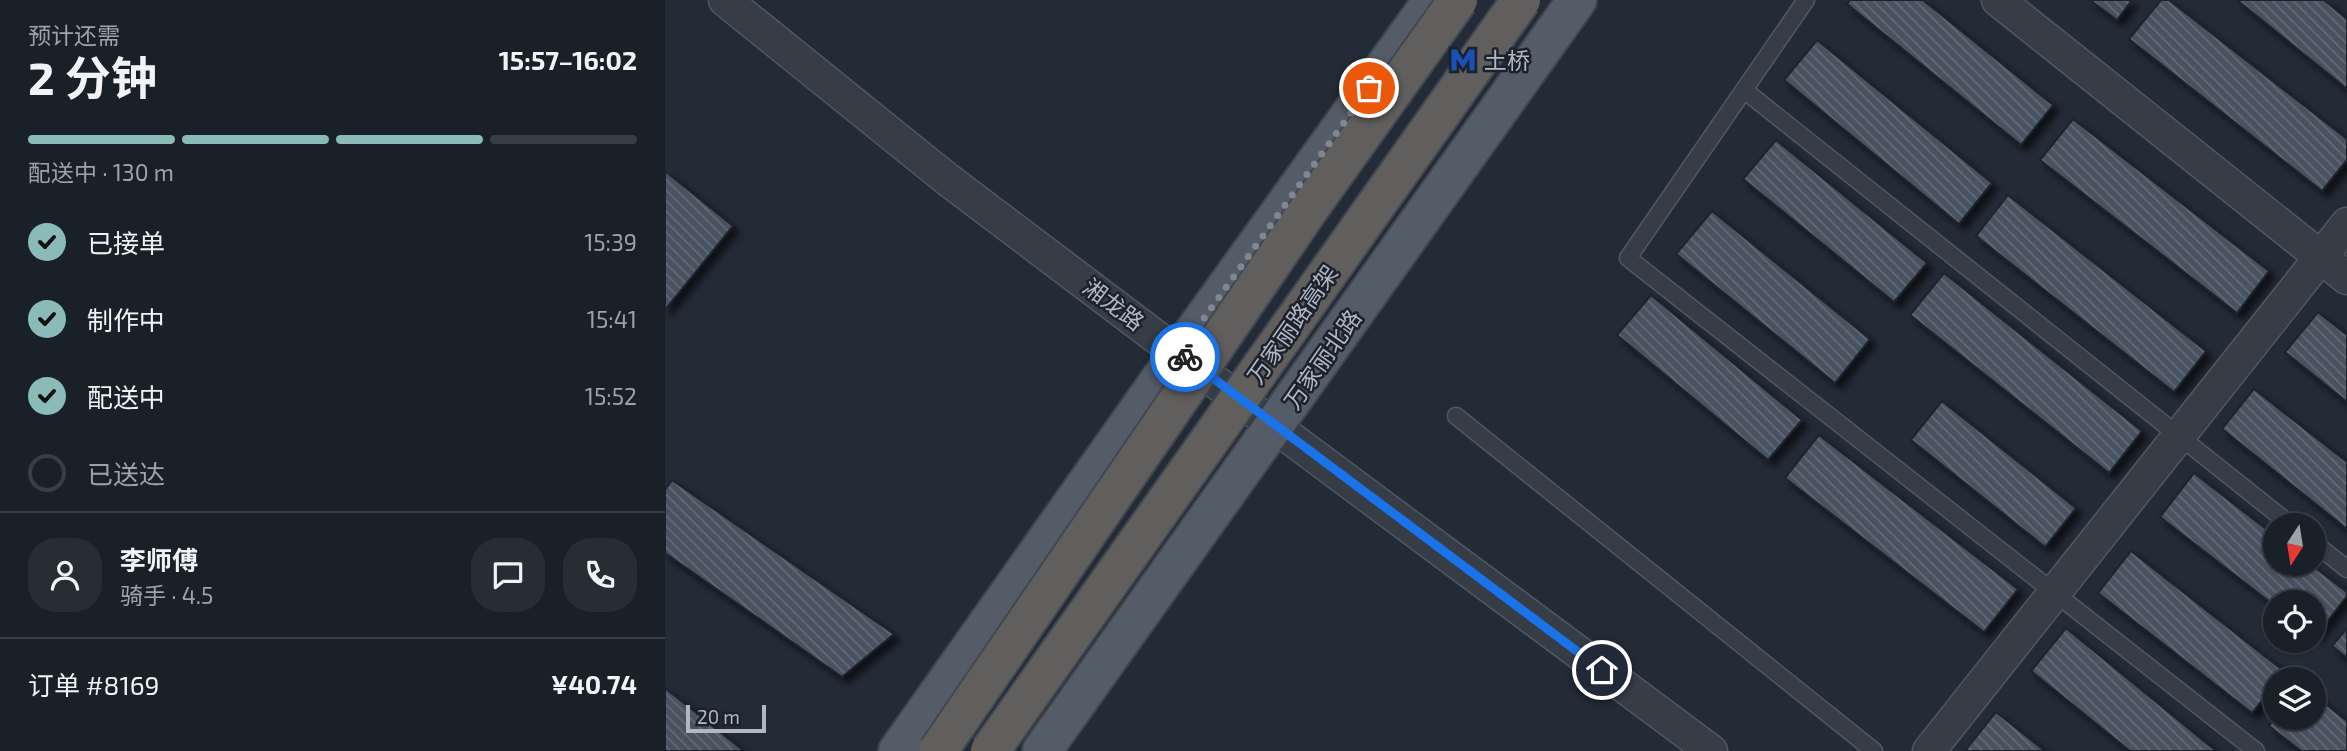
<!DOCTYPE html>
<html lang="zh">
<meta charset="utf-8">
<style>
body{margin:0;font-family:"Exo 2","Noto Sans SC",sans-serif;background:#272d34;color:#f1f3f6;height:100vh;display:flex;flex-direction:column;font-size:26px;white-space:nowrap}
*{box-sizing:border-box;margin:0}
p{font-size:23px;color:#9fa3a8}
.icon{flex:none;width:38px;height:38px;fill:none;stroke:currentColor;stroke-width:2;stroke-linecap:round;stroke-linejoin:round}
.map{position:relative;flex:1;overflow:hidden}
.details{display:flex;flex-direction:column;background:#1a2028;width:665px}
.details>*{flex:none}
.needle{width:46px;rotate:192deg}
.tools{position:absolute;left:1598px;top:513px;display:grid;gap:14px}
.tools a{display:grid;place-items:center;width:63px;height:63px;border-radius:50%;background:#1a2028;box-shadow:0 2px 5px #0004,0 0 0 2px #383e45;font-size:35px}
.scale{position:absolute;left:21px;bottom:18px;width:80px;box-sizing:border-box;padding-left:7px;border:4px solid #b1b8c3;border-top:0;font-size:19px;line-height:24px;white-space:nowrap;color:#b1b8c3;-webkit-text-stroke:5px #1b222c;paint-order:stroke}
.pin{position:absolute;display:grid;place-items:center;width:60px;height:60px;color:#fff;margin:-30px;border:4px solid #fff;border-radius:50%;box-shadow:0 2px 7px #0007}
.courier{position:absolute;display:grid;place-items:center;width:70px;height:70px;margin:-35px;border:5px solid #1a73e8;border-radius:50%;background:#fff;color:#222;box-shadow:0 2px 9px #0007}
.headline em{font-style:normal;font-weight:700}
.headline div{display:flex;flex-direction:column-reverse}
.headline{display:flex;align-items:center;justify-content:space-between;height:119px;padding:0 28px}
h1{font-size:46px;font-weight:700;line-height:52px}
.bar{display:grid;grid-template-columns:repeat(4,1fr);gap:10px 7px;align-content:center;height:84px;padding:0 28px}
.bar i{height:9px;border-radius:5px;background:#383e45}
.bar .selected{background:#8bbbb9}
.bar p{grid-column:span 4}
.line{display:flex;align-items:center;gap:18px;padding:0 28px;border-top:2px solid #383e45}
.line div{flex:1}
.round{display:grid;place-items:center;flex:none;width:74px;height:74px;border-radius:28px;background:#272d34}
ol{padding:0 28px;list-style:none}
li{display:flex;align-items:center;gap:21px;height:77px}
li p{margin-inline-start:auto}
li .icon{padding:7px;border-radius:50%;background:#8bbbb9;color:#111;stroke-width:4}
li:last-child{color:#9fa3a8}
li i{width:38px;height:38px;border:4px solid #383e45;border-radius:50%}
main{display:flex;flex:1;min-height:0}
.map>svg:first-child{display:block}
.building{fill:url(#building-back-hatch);stroke:#1d242e;stroke-width:2;filter:url(#shadow)}
.lines{fill:none;stroke-linecap:round;stroke-linejoin:round}
.service-casing{stroke:#515862;stroke-width:19}
.minor-casing{stroke:#515862;stroke-width:35}
.primary-casing{stroke:#3f4650;stroke-width:42}
.service{stroke:#363d47;stroke-width:16}
.minor{stroke:#363d47;stroke-width:32}
.primary{stroke:#545c67;stroke-width:38}
.trunk-bridge-casing{stroke:#414852;stroke-width:42;stroke-linecap:butt}
.trunk-bridge{stroke:#605f5e;stroke-width:38}
.done{stroke:#7f8792;stroke-width:7;stroke-dasharray:0 12.6}
.route{stroke:#1a73e8;stroke-width:9}
.labels{text-anchor:middle;dominant-baseline:central;stroke-width:5;stroke-linejoin:round;paint-order:stroke}
.poi-label{font-size:23px;fill:#b1b8c3;stroke:#1b222c;text-anchor:start}
.street-label{font-size:23px;fill:#b1b8c3;stroke:#1b222c}
</style>
<main>
<section class="details">
<div class="headline"><div><h1>2 分钟</h1><p>预计还需</p></div><em>15:57–16:02</em></div>
<div class="bar"><i class="selected"></i><i class="selected"></i><i class="selected"></i><i></i><p>配送中 · 130 m</p></div>
<ol>
<li><svg class="icon" aria-label="check" viewBox="0 0 24 24"><path d="M5 12l5 5 9-10"/></svg>已接单<p>15:39</p></li>
<li><svg class="icon" aria-label="check" viewBox="0 0 24 24"><path d="M5 12l5 5 9-10"/></svg>制作中<p>15:41</p></li>
<li><svg class="icon" aria-label="check" viewBox="0 0 24 24"><path d="M5 12l5 5 9-10"/></svg>配送中<p>15:52</p></li>
<li><i></i>已送达</li>
</ol>
<div class="line" style="height:126px"><a class="round"><svg class="icon" aria-label="person" viewBox="0 0 24 24"><circle cx="12" cy="8" r="4"/><path d="M4 21q1-7 8-7t8 7"/></svg></a><div><b>李师傅</b><p>骑手 · 4.5</p></div><a class="round"><svg class="icon" aria-label="chat" viewBox="0 0 24 24"><path d="M4 5h16v11H9l-5 4z"/></svg></a><a class="round"><svg class="icon" aria-label="phone" viewBox="0 0 24 24"><path d="M5 4h4l2 5-3 2q2 4 5 5l2-3 5 2v4C11 20 4 13 5 4z"/></svg></a></div>
<div class="line" style="height:91px"><div>订单 #8169</div><b>¥40.74</b></div>
</section>
<div class="map">
<svg width="1682" height="751" viewBox="0 0 1682 751">
<defs>
<pattern id="building-back-hatch" width="6" height="6" patternUnits="userSpaceOnUse" patternTransform="scale(1.75)"><rect width="6" height="6" fill="#495360"/><path d="M-1 5l2 2M0 0l6 6M5-1l2 2" fill="none" stroke="#616a75"/></pattern>
<filter id="shadow"><feDropShadow dx="6" dy="6" stdDeviation="3.5" flood-color="#0009"/></filter>
</defs>
<rect width="100%" height="100%" fill="#232b36"/>
<path class="building" d="M1185 0H1258L1388 105 1356 145 1182 4Z
M1425 0H1467L1452 20Z
M1496 0H1504L1682 139V160L1657 191 1464 39Z
M1572 0H1659L1682 19V89Z
M1152 40 1327 183 1294 224 1119 80Z
M1408 119 1604 271 1572 313 1375 160Z
M1111 140 1262 263 1229 302 1078 179Z
M0 171 68 226 0 310Z
M1343 195 1541 351 1509 392 1311 236Z
M1047 211 1205 339 1170 383 1011 254Z
M1279 273 1477 431 1444 473 1245 315Z
M986 295 1137 420 1103 460 952 335Z
M1653 312 1682 335V402L1620 352Z
M1589 389 1682 462V529L1557 429Z
M1277 401 1411 508 1380 547 1246 440Z
M1154 435 1353 589 1319 632 1120 478Z
M1529 473 1610 536V564H1645L1682 592V596L1650 637 1648 602H1610V606L1495 517Z
M7 480 229 634 177 677 0 553V490Z
M1466 551 1620 672 1614 679H1610V684L1587 713 1433 593Z
M1401 628 1551 751H1465L1366 671Z
M1682 628V658L1667 646Z
M0 688 79 751H0Z
M1648 694 1682 721V751H1636L1604 726 1610 718H1648Z
M1331 712 1380 751H1300Z"/>
<g class="lines">
<defs>
<path id="service" d="M1141 0 963 258 1591 751
M1079 90 1626 525
M791 416 1209 751
M1648 542 1682 569"/>
<path id="minor" d="M60 0 282 179 609 426 1046 751
M1333 0 1682 278
M1264 751 1682 224"/>
<path id="primary" d="M233 751 514 353 768 0
M377 751 912 0"/>
</defs>
<use href="#service" class="service-casing"/>
<use href="#minor" class="minor-casing"/>
<use href="#primary" class="primary-casing"/>
<use href="#service" class="service"/>
<use href="#minor" class="minor"/>
<use href="#primary" class="primary"/>
<defs>
<path id="trunk-bridge" d="M273 751 646 206 793 0
M325 751 856 0"/>
</defs>
<use href="#trunk-bridge" class="trunk-bridge-casing"/>
<use href="#trunk-bridge" class="trunk-bridge"/>
</g>
<g class="lines">
<path class="done" d="M520 357 514 353 704 88"/>
<path class="route" d="M520 357 937 670"/>
</g>
<defs>
<symbol id="metro-bare" viewBox="-9 -9 18 18"><path d="M-5.5 5V-5H-3L0 0L3-5H5.5V5H3V-.5L0 4L-3-.5V5Z" fill="#1a4fb4" stroke="#1b222c" stroke-width="2.5" paint-order="stroke"/></symbol>
</defs>
<g fill-rule="evenodd">
<use href="#metro-bare" x="779" y="41" width="38" height="38"/>
</g>
<g class="labels">
<g class="poi-label">
<text x="819" y="60">土桥</text>
</g>
<g class="street-label">
<text transform="translate(449 304) rotate(37)">湘龙路</text>
<text transform="translate(627 324) rotate(-55)">万家丽路高架</text>
<text transform="translate(657 359) rotate(-55)">万家丽北路</text>
</g>
</g>
</svg>
<div class="tools">
<a><svg class="needle" viewBox="-14 -14 28 28"><path d="M0-13l5 13h-10z" fill="#e53935"/><path d="M0 13l5-13h-10z" fill="#9fa3a8"/></svg></a>
<a><svg class="icon" aria-label="locate" viewBox="0 0 24 24"><circle cx="12" cy="12" r="6"/><path d="M12 2v4M12 18v4M2 12h4M18 12h4"/></svg></a>
<a><svg class="icon" aria-label="layers" viewBox="0 0 24 24"><path d="M12 4l9 5-9 5-9-5zM3 14l9 5 9-5"/></svg></a>
</div>
<div class="scale">20 m</div>
<div class="pin" style="left:704px;top:88px;background:#ea580c"><svg class="icon" aria-label="bag" viewBox="0 0 24 24"><path d="M5 8h14l-1 12H6zM9 8a3 3 0 0 1 6 0"/></svg></div>
<div class="pin" style="left:937px;top:670px;background:#1f2937"><svg class="icon" aria-label="home" viewBox="0 0 24 24"><path d="M3 11l9-7 9 7M6 9v11h12V9"/></svg></div>
<div class="courier" style="left:520px;top:357px"><svg class="icon" aria-label="bike" viewBox="0 0 24 24"><circle cx="6" cy="16" r="4"/><circle cx="18" cy="16" r="4"/><path d="M6 16l4-8h5l3 8M10 8l3 8H6M13 5h3"/></svg></div>
</div>
</main>
